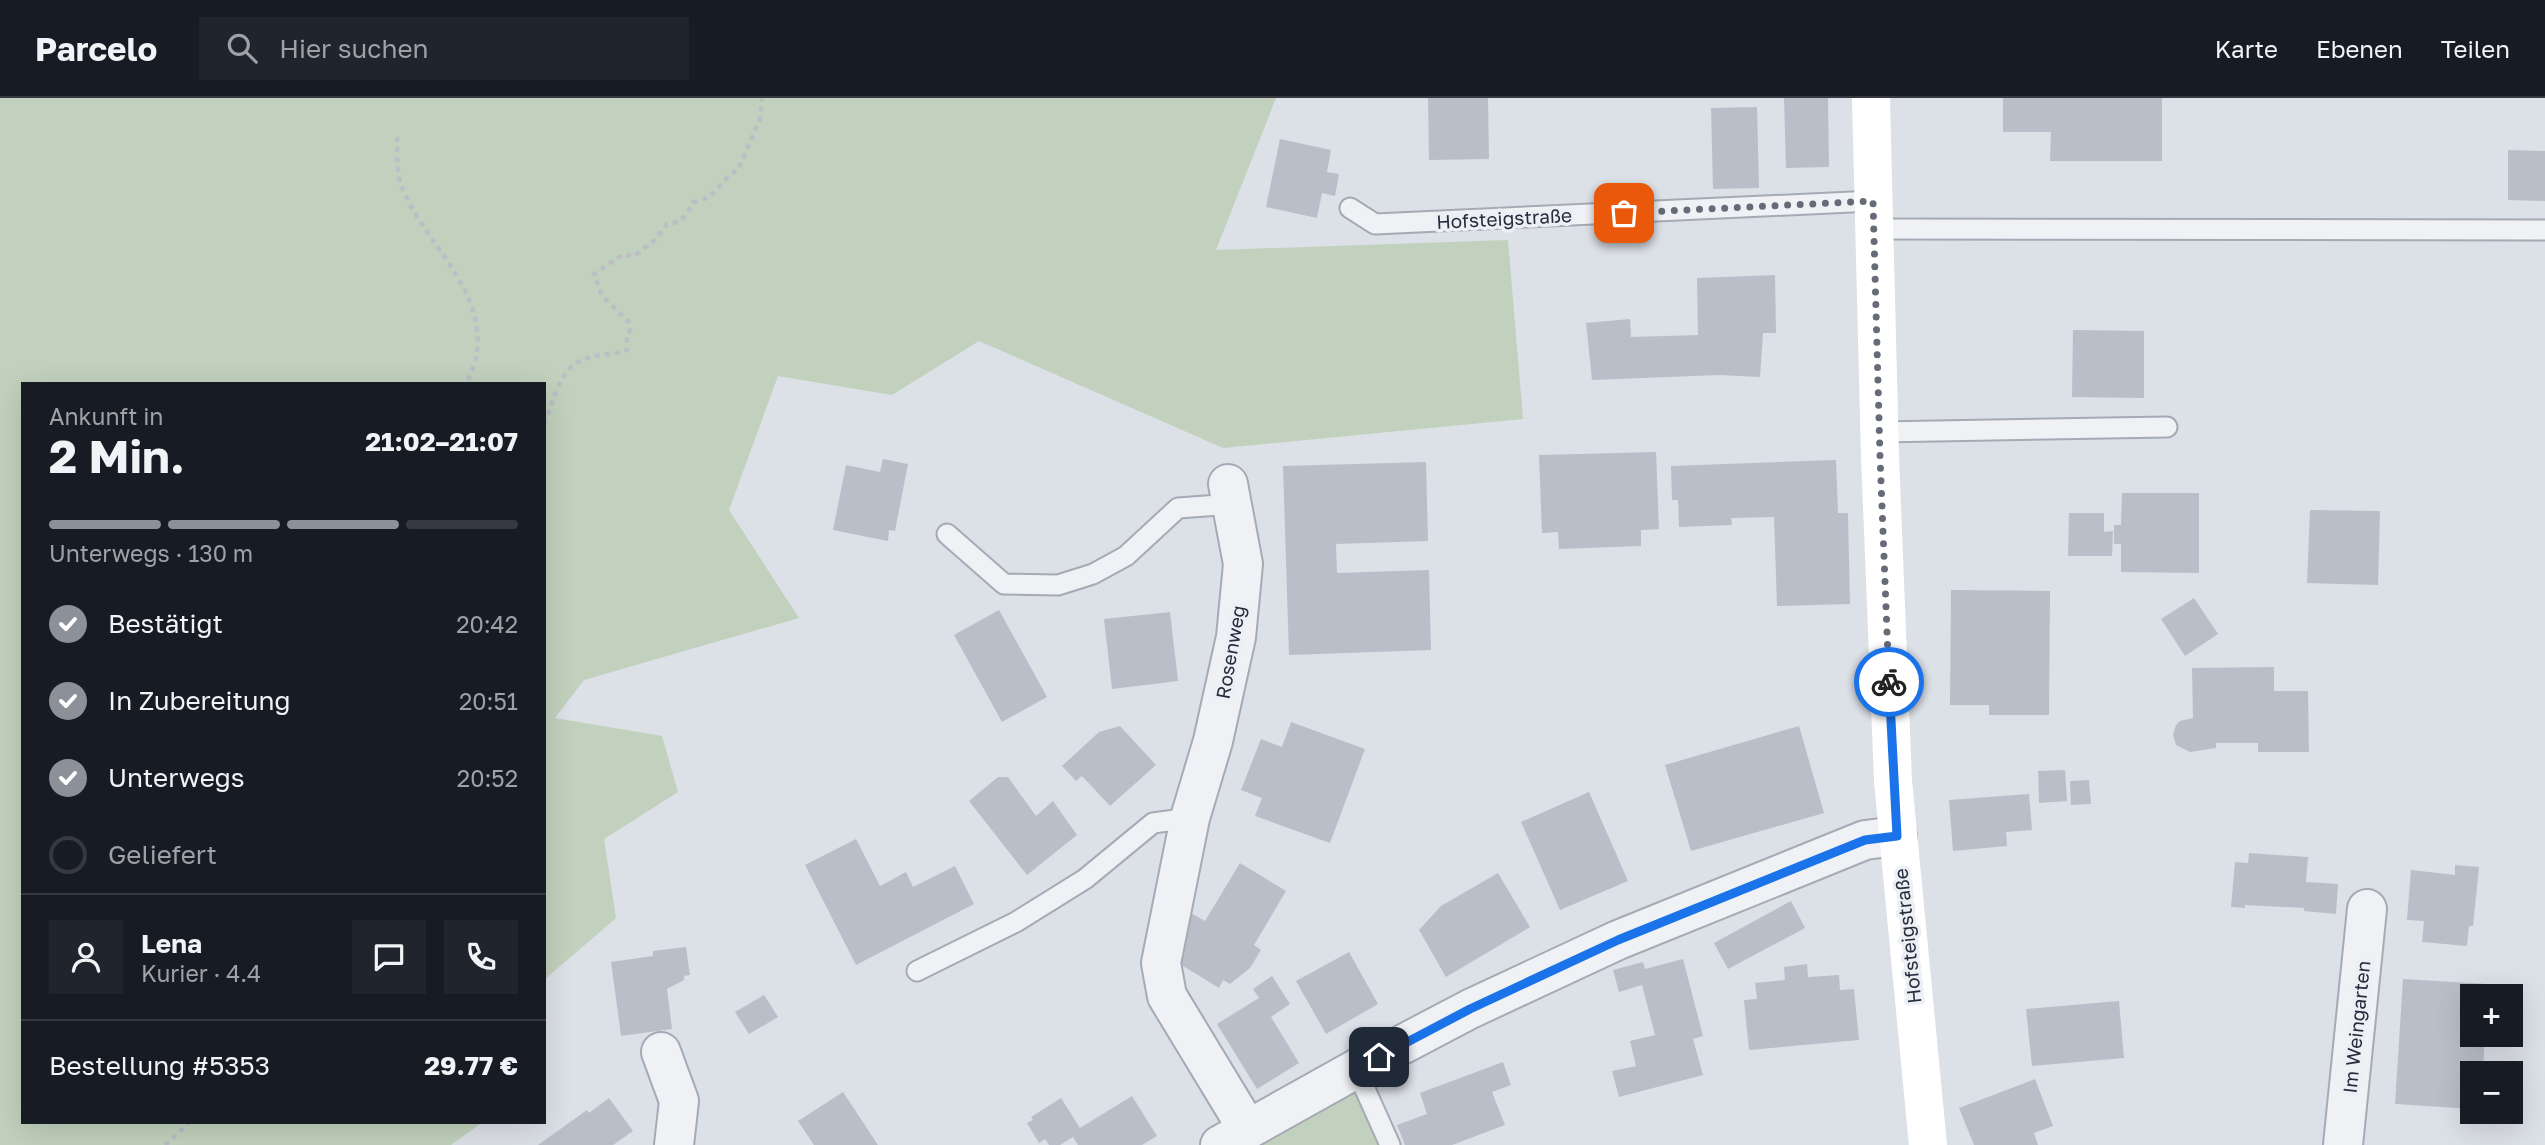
<!DOCTYPE html>
<html lang="de">
<meta charset="utf-8">
<style>
body{margin:0;font-family:"Golos Text",sans-serif;background:#20242c;color:#f1f3f6;height:100vh;display:flex;flex-direction:column;font-size:26px;white-space:nowrap}
*{box-sizing:border-box;margin:0}
p{font-size:23px;color:#9ea1a6}
.icon{flex:none;width:38px;height:38px;fill:none;stroke:currentColor;stroke-width:2;stroke-linecap:round;stroke-linejoin:round}
.map{position:relative;flex:1;overflow:hidden}
.sheet{position:absolute;left:21px;top:284px;width:525px;height:742px;display:flex;flex-direction:column;background:#171b24;border-radius:0px;box-shadow:0 7px 28px #0002}
.sheet>*{flex:none}
.fabs{position:absolute;left:2460px;top:886px;display:grid;gap:14px}
.fabs a{display:grid;place-items:center;width:63px;height:63px;border-radius:0px;background:#171b24;box-shadow:0 7px 28px #0002;font-size:35px}
.pin{position:absolute;display:grid;place-items:center;width:60px;height:60px;color:#fff;margin:-30px;border-radius:14px;box-shadow:0 4px 10px #0006}
.courier{position:absolute;display:grid;place-items:center;width:70px;height:70px;margin:-35px;border:5px solid #1a73e8;border-radius:50%;background:#fff;color:#222;box-shadow:0 2px 9px #0007}
.headline em{font-style:normal;font-weight:700}
.headline div{display:flex;flex-direction:column-reverse}
.headline{display:flex;align-items:center;justify-content:space-between;height:119px;padding:0 28px}
h1{font-size:46px;font-weight:700;line-height:52px}
.bar{display:grid;grid-template-columns:repeat(4,1fr);gap:10px 7px;align-content:center;height:84px;padding:0 28px}
.bar i{height:9px;border-radius:5px;background:#363941}
.bar .current{background:#8c9099}
.bar p{grid-column:span 4}
.line{display:flex;align-items:center;gap:18px;padding:0 28px;border-top:2px solid #363941}
.line div{flex:1}
.round{display:grid;place-items:center;flex:none;width:74px;height:74px;border-radius:0px;background:#20242c}
ol{padding:0 28px;list-style:none}
li{display:flex;align-items:center;gap:21px;height:77px}
li p{margin-inline-start:auto}
li .icon{padding:7px;border-radius:50%;background:#8c9099;color:#fff;stroke-width:4}
li:last-child{color:#9ea1a6}
li i{width:38px;height:38px;border:4px solid #363941;border-radius:50%}
header{display:flex;align-items:center;gap:42px;box-sizing:border-box;height:98px;padding:0 35px;background:#171b24;border-bottom:2px solid #363941}
header strong{font-size:33px}
nav{display:flex;gap:38px;margin-inline-start:auto;font-size:24px}
.search{width:490px;height:63px;background:#20242c;display:flex;align-items:center;gap:18px;box-sizing:border-box;padding:0 24px;border-radius:0px;color:#9ea1a6;font-size:26px}
.map>svg:first-child{display:block}
.green{fill:#c1d1bd}
.building{fill:#babec9}
.lines{fill:none;stroke-linecap:round;stroke-linejoin:round}
.service-casing{stroke:#a5aab4;stroke-width:23}
.minor-casing{stroke:#a5aab4;stroke-width:42}
.path{stroke:#bbbec5;stroke-width:4.5;stroke-dasharray:5 5;stroke-linecap:butt}
.service{stroke:#eff1f5;stroke-width:19}
.minor{stroke:#eff1f5;stroke-width:38}
.secondary{stroke:#fff;stroke-width:38}
.done{stroke:#666b78;stroke-width:7;stroke-dasharray:0 12.6}
.route{stroke:#1a73e8;stroke-width:9}
.labels{text-anchor:middle;dominant-baseline:central;stroke-width:7;stroke-linejoin:round;paint-order:stroke}
.street-label{font-size:19px;fill:#262c3d;stroke:#eceff4}
</style>
<header>
<strong>Parcelo</strong>
<div class="search"><svg class="icon" aria-label="search" viewBox="0 0 24 24"><circle cx="10" cy="10" r="6"/><path d="M15 15l6 6"/></svg>Hier suchen</div>
<nav><a>Karte</a><a>Ebenen</a><a>Teilen</a></nav>
</header>
<div class="map">
<svg width="2545" height="1047" viewBox="0 0 2545 1047">
<rect width="100%" height="100%" fill="#dce0e7"/>
<path class="green" d="M0 0H1276L1216 152 1508 142 1523 321 1223 350 979 243 892 297 778 278 729 412 799 520 584 582 555 620 662 638 678 694 604 741 616 820 544 882V285H23V1024H483L451 1047H0Z
M1352 979 1384 1047H1225Z"/>
<path class="building" d="M1428 0H1488L1489 61 1429 62Z
M1784 0H1828L1829 69 1786 70Z
M2003 0H2162V63H2050L2051 34H2003Z
M1757 9 1759 90 1713 91 1711 10Z
M1280 41 1331 52 1327 74 1339 76 1335 98 1322 95 1317 120 1266 109Z
M2508 52 2545 53V103L2508 102Z
M1775 177 1776 235H1763L1760 279 1719 277 1592 282 1586 225 1630 221 1631 239 1698 237 1697 180Z
M2073 232 2144 233V300L2072 299Z
M1656 354 1659 431 1641 432V448L1559 451 1558 434 1542 435 1539 357Z
M883 361 908 366 895 433 889 432 888 443 833 432 846 367 880 374Z
M1836 362 1838 415H1848L1850 506 1777 508 1774 419 1731 420 1732 427 1679 429 1678 402H1672L1671 368Z
M1426 364 1428 443 1336 446 1337 475 1429 472 1431 552 1289 557 1283 368Z
M2122 395H2199V475L2121 474V446H2114V427H2121Z
M2310 412 2380 413 2378 487 2307 485Z
M2069 415H2104V434L2113 433 2112 458H2068Z
M1951 492 2050 493 2049 617H1989V607H1950Z
M2194 500 2218 536 2185 558 2161 521Z
M999 512 1047 599 1002 624 954 537Z
M1170 514 1178 583 1112 591 1104 521Z
M2274 569V593H2308L2309 654H2258V645H2216V650L2190 654 2176 647 2173 637 2176 627 2180 623 2193 620 2192 570Z
M1291 624 1365 651 1330 745 1255 718 1262 700 1241 692 1261 641 1282 649Z
M1120 628 1156 667 1110 708 1082 678 1076 683 1062 668 1099 634Z
M1799 628 1824 715 1691 753 1665 667Z
M2065 672 2067 703 2039 705 2038 673Z
M998 679H1008L1036 718 1053 703 1077 737 1027 777 969 703Z
M2089 682 2091 706 2071 707 2070 683Z
M1589 694 1628 783 1560 812 1521 724Z
M2029 696 2032 732 2006 734 2007 748 1953 753 1949 702Z
M856 741 880 788 906 774 913 789 955 768 974 806 856 867 805 767Z
M2249 755 2308 759 2306 784 2338 786 2336 816 2304 813V810L2245 807V810L2231 809 2235 764 2248 765Z
M1240 765 1286 793 1254 847 1261 852 1250 870 1230 886 1223 882 1219 890 1180 866 1182 829 1191 815 1205 823Z
M2455 767 2479 769 2473 828H2469L2467 848 2422 844 2424 823 2407 822 2411 772 2455 777Z
M1498 775 1530 829 1446 879 1419 832 1441 808Z
M1791 803 1805 830 1728 871 1714 845Z
M686 849 690 877 684 878V882L667 891 672 931 621 938 611 864 653 858V853Z
M1349 854 1378 906 1326 936 1296 883Z
M1683 861 1703 938 1693 941 1703 977 1619 999 1612 973 1636 968 1630 943 1655 937 1642 887 1619 894 1613 872 1643 864 1645 871Z
M1807 866 1808 879 1839 877 1840 892 1854 891 1859 942 1749 952 1744 902 1757 901 1755 885 1785 882 1784 869Z
M1272 878 1290 906 1271 919 1299 965 1257 991 1217 926 1259 900 1253 891Z
M2403 881 2488 886 2487 898H2473V936H2485L2483 971 2489 972V975H2473V1011L2395 1006Z
M764 897 778 919 749 936 735 914Z
M2119 903 2124 960 2032 968 2026 911Z
M1503 964 1511 987 1492 994 1505 1027 1452 1047H1405L1397 1027 1427 1016 1420 995Z
M2035 981 2053 1028 2034 1035 2038 1047H1974L1959 1010Z
M843 994 878 1047H814L798 1023Z
M1132 998 1157 1038 1142 1047H1078L1073 1039 1060 1047H1049L1045 1041 1039 1045 1027 1025 1033 1022 1031 1019 1061 1000 1080 1030Z
M609 1000 633 1033 613 1047H538L587 1012 589 1015Z"/>
<g class="lines">
<defs>
<path id="service" d="M1350 110 1375 126 1873 103
M1874 131 2545 132
M1879 334 2167 329
M947 436 1004 486 1058 487 1093 476 1126 458 1178 410 1233 406
M917 873 1016 824 1085 781 1153 725 1190 720
M1356 971 1390 1047"/>
<path id="minor" d="M1228 386 1243 466 1236 539 1213 643 1190 720 1161 865 1167 898 1247 1030
M661 954 679 1003 674 1047
M1220 1047 1356 971 1470 911 1618 842 1865 742 1897 738
M2343 1047 2367 811"/>
</defs>
<use href="#service" class="service-casing"/>
<use href="#minor" class="minor-casing"/>
<path class="path" d="M397 39C398 54 396 73 401 87 423 145 489 191 476 260 474 268 470 277 467 285
M544 326C554 304 559 270 584 261 598 256 613 257 627 252V239L630 232 628 223 602 198 594 176 622 157 634 158 655 142 667 126C682 125 687 117 693 104 717 101 720 81 738 72L760 21 762 0
M165 1047 190 1024"/>
<use href="#service" class="service"/>
<use href="#minor" class="minor"/>
<path class="secondary" d="M1871 0 1880 358 1893 683 1928 1047"/>
</g>
<g class="lines">
<path class="done" d="M1624 115 1873 103 1880 358 1889 584"/>
<path class="route" d="M1379 959 1470 911 1618 842 1865 742 1897 738 1889 584"/>
</g>
<g class="labels">
<g class="street-label">
<text transform="translate(1504 120) rotate(-3)">Hofsteigstraße</text>
<text transform="translate(1230 554) rotate(-80)">Rosenweg</text>
<text transform="translate(1907 838) rotate(-96)">Hofsteigstraße</text>
<text transform="translate(2356 929) rotate(-84)">Im Weingarten</text>
</g>
</g>
</svg>
<div class="fabs">
<a>+</a>
<a>−</a>
</div>
<div class="pin" style="left:1624px;top:115px;background:#ea580c"><svg class="icon" aria-label="bag" viewBox="0 0 24 24"><path d="M5 8h14l-1 12H6zM9 8a3 3 0 0 1 6 0"/></svg></div>
<div class="pin" style="left:1379px;top:959px;background:#1f2937"><svg class="icon" aria-label="home" viewBox="0 0 24 24"><path d="M3 11l9-7 9 7M6 9v11h12V9"/></svg></div>
<div class="courier" style="left:1889px;top:584px"><svg class="icon" aria-label="bike" viewBox="0 0 24 24"><circle cx="6" cy="16" r="4"/><circle cx="18" cy="16" r="4"/><path d="M6 16l4-8h5l3 8M10 8l3 8H6M13 5h3"/></svg></div>
<section class="sheet">
<div class="headline"><div><h1>2 Min.</h1><p>Ankunft in</p></div><em>21:02–21:07</em></div>
<div class="bar"><i class="current"></i><i class="current"></i><i class="current"></i><i></i><p>Unterwegs · 130 m</p></div>
<ol>
<li><svg class="icon" aria-label="check" viewBox="0 0 24 24"><path d="M5 12l5 5 9-10"/></svg>Bestätigt<p>20:42</p></li>
<li><svg class="icon" aria-label="check" viewBox="0 0 24 24"><path d="M5 12l5 5 9-10"/></svg>In Zubereitung<p>20:51</p></li>
<li><svg class="icon" aria-label="check" viewBox="0 0 24 24"><path d="M5 12l5 5 9-10"/></svg>Unterwegs<p>20:52</p></li>
<li><i></i>Geliefert</li>
</ol>
<div class="line" style="height:126px"><a class="round"><svg class="icon" aria-label="person" viewBox="0 0 24 24"><circle cx="12" cy="8" r="4"/><path d="M4 21q1-7 8-7t8 7"/></svg></a><div><b>Lena</b><p>Kurier · 4.4</p></div><a class="round"><svg class="icon" aria-label="chat" viewBox="0 0 24 24"><path d="M4 5h16v11H9l-5 4z"/></svg></a><a class="round"><svg class="icon" aria-label="phone" viewBox="0 0 24 24"><path d="M5 4h4l2 5-3 2q2 4 5 5l2-3 5 2v4C11 20 4 13 5 4z"/></svg></a></div>
<div class="line" style="height:91px"><div>Bestellung #5353</div><b>29.77 €</b></div>
</section>
</div>
